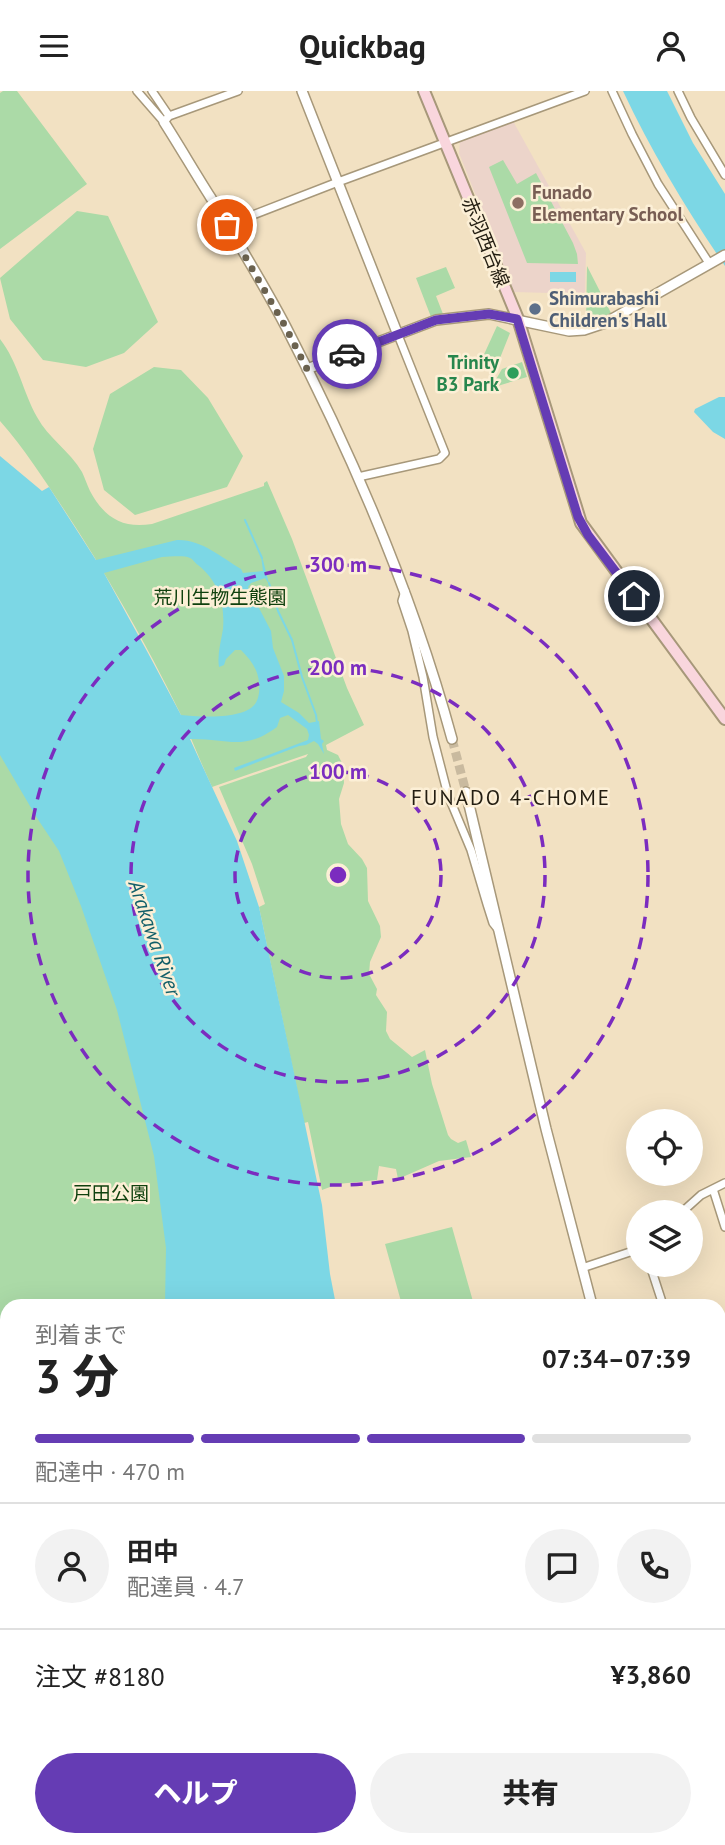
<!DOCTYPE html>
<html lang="ja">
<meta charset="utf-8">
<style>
body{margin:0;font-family:"PT Sans","Noto Sans JP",sans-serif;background:#f2f2f2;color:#222;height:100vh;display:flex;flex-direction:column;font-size:26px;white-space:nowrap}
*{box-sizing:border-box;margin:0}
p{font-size:23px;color:#767676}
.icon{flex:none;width:38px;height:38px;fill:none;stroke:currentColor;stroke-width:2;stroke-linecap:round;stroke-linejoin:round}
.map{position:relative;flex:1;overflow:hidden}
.panel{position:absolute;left:0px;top:1208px;width:726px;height:548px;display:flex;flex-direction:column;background:#fff;border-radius:21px 21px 0 0;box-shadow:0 7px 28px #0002}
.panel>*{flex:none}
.controls{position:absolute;left:626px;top:1018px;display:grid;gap:14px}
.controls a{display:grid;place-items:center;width:77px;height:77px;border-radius:50%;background:#fff;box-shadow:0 7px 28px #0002;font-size:35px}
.pin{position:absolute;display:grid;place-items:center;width:60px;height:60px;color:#fff;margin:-30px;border:4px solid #fff;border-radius:50%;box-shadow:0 2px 7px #0007}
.courier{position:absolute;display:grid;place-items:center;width:70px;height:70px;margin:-35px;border:5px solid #653cb4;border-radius:50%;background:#fff;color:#222;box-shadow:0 2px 9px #0007}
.overview em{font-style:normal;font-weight:800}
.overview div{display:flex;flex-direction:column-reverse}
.overview{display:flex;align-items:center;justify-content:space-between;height:119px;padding:0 35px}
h1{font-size:46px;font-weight:800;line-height:52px}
.bar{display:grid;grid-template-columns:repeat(4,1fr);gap:10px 7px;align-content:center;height:84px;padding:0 35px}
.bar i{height:9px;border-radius:5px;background:#e0e0e0}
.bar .selected{background:#653cb4}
.bar p{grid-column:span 4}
.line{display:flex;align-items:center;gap:18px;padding:0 35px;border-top:2px solid #e0e0e0}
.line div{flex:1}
.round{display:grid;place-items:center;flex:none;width:74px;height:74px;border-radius:37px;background:#f2f2f2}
.action{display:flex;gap:14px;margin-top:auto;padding:14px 35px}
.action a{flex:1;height:80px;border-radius:42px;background:#653cb4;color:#fff;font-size:28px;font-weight:800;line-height:80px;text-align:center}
.action a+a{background:#f2f2f2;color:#222}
header{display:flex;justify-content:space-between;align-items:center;height:91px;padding:0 35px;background:#fff;font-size:32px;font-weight:800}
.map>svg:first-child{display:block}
.education{fill:#ecd4ca}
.green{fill:#abdaa7}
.water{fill:#7cd7e5;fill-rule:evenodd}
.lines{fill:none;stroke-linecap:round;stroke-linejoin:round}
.stream{stroke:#7cd7e5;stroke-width:2}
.tertiary-tunnel{stroke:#c9ba9f;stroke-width:9;stroke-dasharray:9 4.5;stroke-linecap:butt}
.minor-casing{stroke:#a7987a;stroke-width:10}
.tertiary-casing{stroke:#a7987a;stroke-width:12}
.secondary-casing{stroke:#a7987a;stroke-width:14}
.minor{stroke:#fff;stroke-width:7}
.tertiary{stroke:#fff;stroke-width:9}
.secondary{stroke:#f9d6dd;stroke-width:10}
.done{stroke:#6b624f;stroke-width:7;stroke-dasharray:0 12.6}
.route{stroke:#653cb4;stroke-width:9}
.ring{fill:none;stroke:#7b2cbf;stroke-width:3.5;stroke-dasharray:12 9}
.education-dot{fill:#8d6e63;stroke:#fcefd6;stroke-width:2.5}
.service-dot{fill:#5c6f8a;stroke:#fcefd6;stroke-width:2.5}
.leisure-dot{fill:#2e9e5b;stroke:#fcefd6;stroke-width:2.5}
.labels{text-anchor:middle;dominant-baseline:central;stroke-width:5;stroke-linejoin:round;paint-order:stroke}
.education-label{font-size:19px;font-weight:bold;fill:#785e54;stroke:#fcefd6;text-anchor:start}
.street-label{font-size:19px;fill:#231d11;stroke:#fcefd6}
.service-label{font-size:19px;font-weight:bold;fill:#4e5e75;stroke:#fcefd6;text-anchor:start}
.leisure-label{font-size:19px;font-weight:bold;fill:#27864d;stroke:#fcefd6;text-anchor:end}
.park-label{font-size:19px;fill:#0f410e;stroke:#fcefd6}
.neighbourhood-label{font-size:21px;letter-spacing:2px;fill:#231d11;stroke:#fcefd6}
.water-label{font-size:21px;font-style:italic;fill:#125f69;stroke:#fcefd6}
.centre{fill:#7b2cbf;stroke:#fcefd6;stroke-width:3.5}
.ring-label{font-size:21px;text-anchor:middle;font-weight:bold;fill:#7b2cbf;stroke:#fcefd6;stroke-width:5;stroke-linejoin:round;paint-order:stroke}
</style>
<header><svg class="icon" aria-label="menu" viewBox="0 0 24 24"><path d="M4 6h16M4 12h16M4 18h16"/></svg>Quickbag<svg class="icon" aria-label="person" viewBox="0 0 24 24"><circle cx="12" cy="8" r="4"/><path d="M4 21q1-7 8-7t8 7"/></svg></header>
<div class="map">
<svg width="725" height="1754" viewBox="0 0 725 1754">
<rect width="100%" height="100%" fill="#f2e1c2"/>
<path class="education" d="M513 30 586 162 585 203 514 201 459 62 460 51Z"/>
<path class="green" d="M3 0H17L87 93 0 158V2Z
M503 69 517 93 536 82 573 152 577 163 578 173 527 172 489 76Z
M77 120 108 125 158 231 124 262 86 276 43 269 10 228 0 187Z
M587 175 611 222 600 228 586 232Z
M446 176 455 197 436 205 443 223 431 226 416 187Z
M497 235 510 242 496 277 481 270Z
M0 248C18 271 23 301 37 326 48 347 70 360 82 381 85 387 87 394 90 400 104 426 122 438 152 433L264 395V392L267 390 292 448 347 597 364 634 326 654 327 659 338 664 343 674 344 692 339 708 341 733 348 753 362 768 367 777 368 810 380 835 381 846 370 871 369 883 377 898 376 904 387 921 386 940 390 948 412 966 425 959 432 993 448 1044 451 1048 458 1052 466 1049 471 1066 439 1070 398 1088 396 1078 379 1075 377 1089 338 1093 322 1099 308 1031 304 1032 259 816 265 813 252 773 219 696 306 666 308 663 212 696C201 672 191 647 180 622 146 552 106 482 63 417 43 387 24 357 0 330Z
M522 271 527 286 491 297 502 278Z
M154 276 181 279 208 307 243 365 227 396 135 424 104 399 93 358 110 303Z
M0 502 241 1214H7V1748H384L386 1754H0Z
M452 1136 474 1214H402L385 1153Z
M527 1748H664L667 1754H530Z"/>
<path class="water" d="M623 0H667L693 52 725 103V175C687 119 652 62 623 0Z
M550 181H576V191H550Z
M719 306H725V348L713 341 694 321 695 318Z
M0 365 42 400 49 396 96 469 177 449C201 448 221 466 241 478L243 482 263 480 261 465 263 469 269 493 265 487 251 492 248 496 271 540 273 557 284 585V600L281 611 299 622 309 632 319 630 321 648 324 650 322 653 324 663 318 653 314 650 306 654 299 655 235 680 234 677 308 649 309 644 307 638 288 624 280 627 277 636C243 661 227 647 190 648L237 750 259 816 322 1114 330 1183 336 1214H165L166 1157 154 1065 117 919 81 815 59 760 37 727 0 664ZM162 466C170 466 183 464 190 467 193 468 195 472 198 474 219 491 225 512 223 538 221 551 217 563 219 576L224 574 226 568 235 559H241C250 568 258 578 259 592 260 598 259 608 255 613 243 629 198 626 181 624L148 562 104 482Z
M0 1504 7 1523V1748H88L90 1754H0Z
M288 1748H490L493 1754H291Z"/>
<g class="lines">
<path class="stream" d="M245 429 262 467
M269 492 278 520 292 549 302 586 316 624 317 632"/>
<path class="tertiary-tunnel" d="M452 648 466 701"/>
<defs>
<path id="minor" d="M137 0 164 31 169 25 238 0
M152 0 169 25
M612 0 632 43 658 93 709 172
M678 0 691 27 725 84
M227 134 338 91 585 0
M358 386 439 368 445 362 398 244
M405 500 402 510 412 540 423 586 433 646 448 704 471 759 487 813 493 832 497 837
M713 1098 725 1136
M681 1122 701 1104 725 1092
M650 1174 663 1214
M582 1177 639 1158
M719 1293 725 1291
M719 1397 725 1394
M719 1416 725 1429
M719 1473 725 1470
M719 1586 725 1604"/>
<path id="tertiary" d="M302 0 398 244
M164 31C180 56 195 82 211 107 237 150 263 192 286 236 354 367 413 505 452 648
M307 278 436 229 489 223 569 240 584 239 605 232 725 164
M466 701 546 1038 592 1214
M0 1433 7 1463
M719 1551 725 1549
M719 1644 725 1661
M102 1748 104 1754"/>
<path id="secondary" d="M424 0 518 228 581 432 725 628"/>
</defs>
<use href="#minor" class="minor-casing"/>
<use href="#tertiary" class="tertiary-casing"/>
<use href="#secondary" class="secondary-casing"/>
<use href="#minor" class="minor"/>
<use href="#tertiary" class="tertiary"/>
<use href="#secondary" class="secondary"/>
</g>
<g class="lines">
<path class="done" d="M227 134 285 235 307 278 347 263"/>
<path class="route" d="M347 263 436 229 489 223 517 228 578 426 588 444 634 505"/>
</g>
<g class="ring">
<circle cx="338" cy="784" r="103"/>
<circle cx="338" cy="784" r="207"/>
<circle cx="338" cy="784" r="310"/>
</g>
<circle class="education-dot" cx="518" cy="112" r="7"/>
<circle class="service-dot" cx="535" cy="218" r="7"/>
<circle class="leisure-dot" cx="513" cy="282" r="7"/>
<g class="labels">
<g class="education-label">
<text x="532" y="101">Funado<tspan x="532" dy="22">Elementary School</tspan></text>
</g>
<g class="street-label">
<text transform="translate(486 151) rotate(68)">赤羽西台線</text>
</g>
<g class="service-label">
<text x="549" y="207">Shimurabashi<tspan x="549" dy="22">Children's Hall</tspan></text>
</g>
<g class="leisure-label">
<text x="499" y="271">Trinity<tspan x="499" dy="22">B3 Park</tspan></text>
</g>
<g class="park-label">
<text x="220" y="506">荒川生物生態園</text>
<text x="111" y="1102">戸田公園</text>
</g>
<g class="neighbourhood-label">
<text x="511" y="706">FUNADO 4-CHOME</text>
</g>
<g class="water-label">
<text transform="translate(155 847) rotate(71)">Arakawa River</text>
</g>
</g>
<circle cx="338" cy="784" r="10" class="centre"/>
<g class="ring-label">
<text x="338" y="481">300 m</text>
<text x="338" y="584">200 m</text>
<text x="338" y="688">100 m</text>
</g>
</svg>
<div class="controls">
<a><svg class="icon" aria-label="locate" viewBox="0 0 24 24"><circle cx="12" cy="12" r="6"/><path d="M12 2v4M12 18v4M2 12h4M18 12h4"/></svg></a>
<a><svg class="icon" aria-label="layers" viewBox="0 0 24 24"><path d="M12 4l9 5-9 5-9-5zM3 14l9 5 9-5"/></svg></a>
</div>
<div class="pin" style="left:227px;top:134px;background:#ea580c"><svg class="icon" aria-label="bag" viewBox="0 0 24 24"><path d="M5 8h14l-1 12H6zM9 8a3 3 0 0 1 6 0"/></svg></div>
<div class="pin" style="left:634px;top:505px;background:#1f2937"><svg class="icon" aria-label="home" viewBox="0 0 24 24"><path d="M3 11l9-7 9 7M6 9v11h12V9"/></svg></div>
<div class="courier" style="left:347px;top:263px"><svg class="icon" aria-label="car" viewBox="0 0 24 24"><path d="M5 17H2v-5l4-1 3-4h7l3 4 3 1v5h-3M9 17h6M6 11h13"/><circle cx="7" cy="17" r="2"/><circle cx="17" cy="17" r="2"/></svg></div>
<section class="panel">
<div class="overview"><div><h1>3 分</h1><p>到着まで</p></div><em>07:34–07:39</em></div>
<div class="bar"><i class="selected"></i><i class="selected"></i><i class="selected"></i><i></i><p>配達中 · 470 m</p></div>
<div class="line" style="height:126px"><a class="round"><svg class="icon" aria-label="person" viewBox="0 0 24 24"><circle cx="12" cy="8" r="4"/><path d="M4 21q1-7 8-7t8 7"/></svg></a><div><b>田中</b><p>配達員 · 4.7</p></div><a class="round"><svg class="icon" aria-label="chat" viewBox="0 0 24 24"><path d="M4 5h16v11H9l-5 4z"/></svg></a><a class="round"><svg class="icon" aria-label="phone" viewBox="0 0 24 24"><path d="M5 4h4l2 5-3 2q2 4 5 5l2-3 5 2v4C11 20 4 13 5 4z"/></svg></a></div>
<div class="line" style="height:91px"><div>注文 #8180</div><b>¥3,860</b></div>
<div class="action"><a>ヘルプ</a><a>共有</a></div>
</section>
</div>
